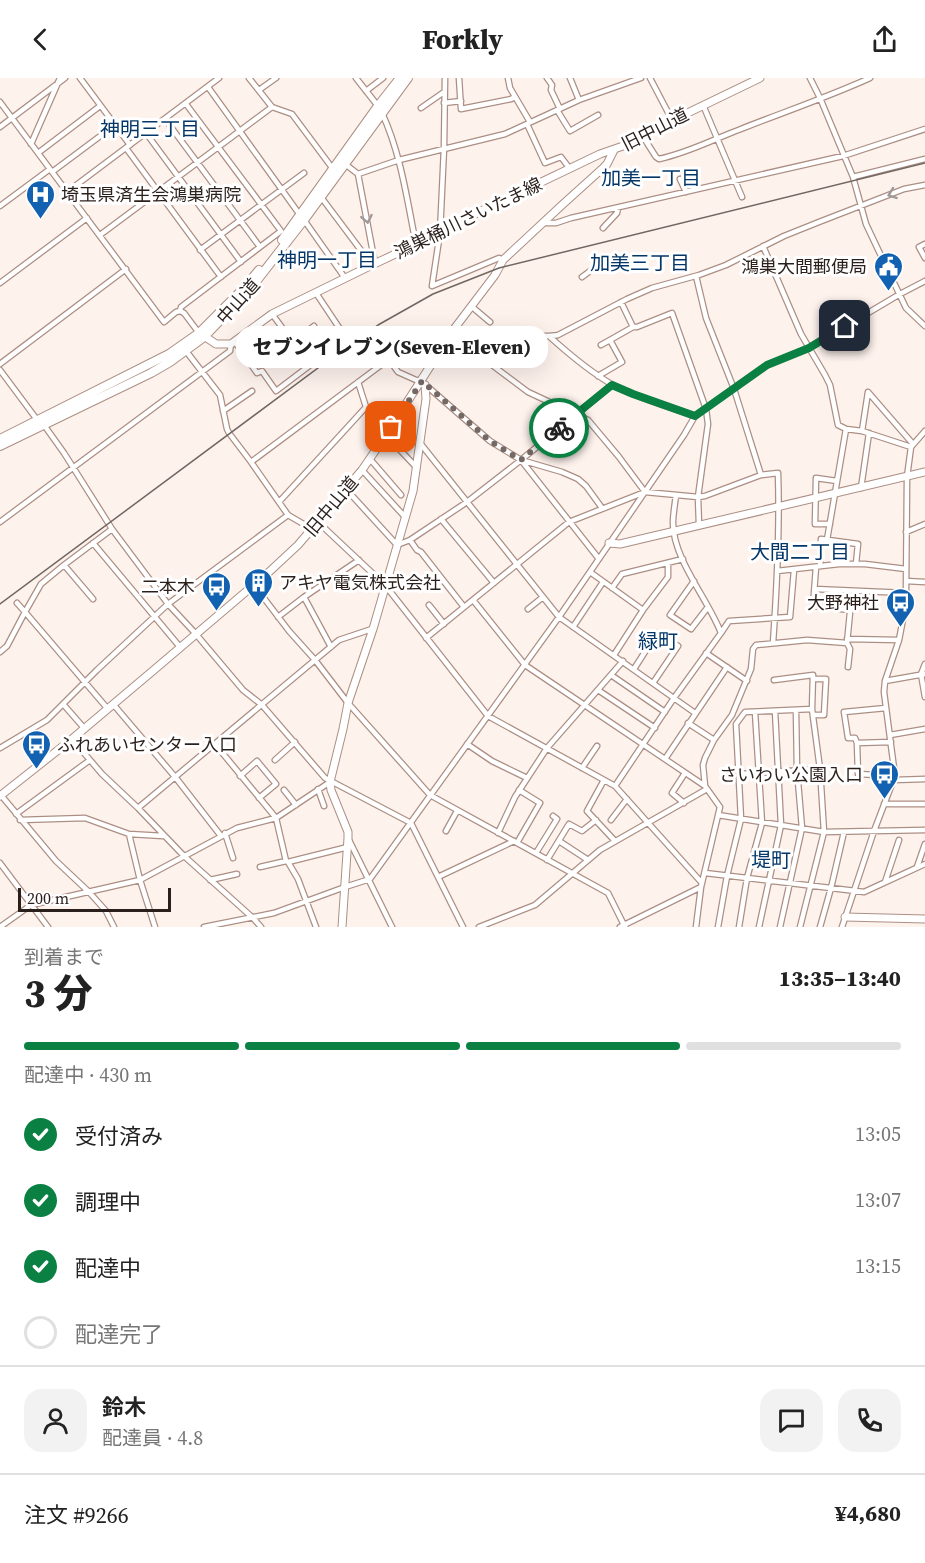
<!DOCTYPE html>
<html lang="ja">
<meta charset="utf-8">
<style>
body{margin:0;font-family:"Source Serif 4","Noto Sans JP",serif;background:#f2f2f2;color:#222;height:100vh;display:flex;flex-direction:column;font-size:22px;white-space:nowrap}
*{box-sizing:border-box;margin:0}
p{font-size:20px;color:#767676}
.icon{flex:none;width:33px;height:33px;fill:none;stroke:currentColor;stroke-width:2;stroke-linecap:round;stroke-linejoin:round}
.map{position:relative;height:849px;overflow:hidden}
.details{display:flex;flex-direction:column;background:#fff;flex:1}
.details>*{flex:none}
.scale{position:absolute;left:18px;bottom:15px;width:153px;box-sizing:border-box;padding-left:6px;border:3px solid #2a1f1b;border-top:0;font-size:16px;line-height:21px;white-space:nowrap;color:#2a1f1b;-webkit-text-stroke:4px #fff;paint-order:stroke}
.pin{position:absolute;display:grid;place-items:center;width:51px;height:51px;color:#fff;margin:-26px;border-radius:12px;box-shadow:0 3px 9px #0006}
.courier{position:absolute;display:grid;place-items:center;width:60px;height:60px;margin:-30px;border:4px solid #0b8043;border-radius:50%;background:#fff;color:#222;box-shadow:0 2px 8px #0007}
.bubble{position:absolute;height:42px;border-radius:18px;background:#fff;box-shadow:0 6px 24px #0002;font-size:20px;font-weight:800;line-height:42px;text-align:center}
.headline em{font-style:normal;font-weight:800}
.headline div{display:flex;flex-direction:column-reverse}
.headline{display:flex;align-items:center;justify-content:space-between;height:102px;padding:0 24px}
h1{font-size:39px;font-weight:800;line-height:45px}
.bar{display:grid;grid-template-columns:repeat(4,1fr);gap:9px 6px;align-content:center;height:72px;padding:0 24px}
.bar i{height:8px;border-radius:4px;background:#e0e0e0}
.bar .current{background:#0b8043}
.bar p{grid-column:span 4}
.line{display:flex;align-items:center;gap:15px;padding:0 24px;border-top:2px solid #e0e0e0}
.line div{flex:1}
.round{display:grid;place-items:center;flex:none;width:63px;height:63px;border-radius:18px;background:#f2f2f2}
ol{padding:0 24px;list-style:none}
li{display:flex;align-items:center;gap:18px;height:66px}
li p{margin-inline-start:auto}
li .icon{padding:6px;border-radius:50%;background:#0b8043;color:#fff;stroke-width:4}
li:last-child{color:#767676}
li i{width:33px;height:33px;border:3px solid #e0e0e0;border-radius:50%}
header{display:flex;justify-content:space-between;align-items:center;height:78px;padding:0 24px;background:#fff;font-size:27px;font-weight:800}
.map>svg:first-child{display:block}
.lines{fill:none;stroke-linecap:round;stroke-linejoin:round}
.street-casing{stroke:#ac8f84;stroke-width:7}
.secondary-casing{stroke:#ac8f84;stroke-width:9}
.highway-casing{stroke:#ac8f84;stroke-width:10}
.street{stroke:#fff;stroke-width:4.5}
.secondary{stroke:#fff;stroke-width:7}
.highway{stroke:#fff;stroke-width:8}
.rail{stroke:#716661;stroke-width:1.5}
.oneway{stroke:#9f9a98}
.done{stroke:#746964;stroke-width:6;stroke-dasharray:0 10.8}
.route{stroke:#0b8043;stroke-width:8}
.labels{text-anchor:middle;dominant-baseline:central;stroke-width:6;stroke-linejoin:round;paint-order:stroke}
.street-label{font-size:18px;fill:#2a1f1b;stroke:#fff}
.poi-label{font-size:18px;fill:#2a1f1b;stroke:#fff;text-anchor:end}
.neighbourhood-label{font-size:20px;fill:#043668;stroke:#fff}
</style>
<header><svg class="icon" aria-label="back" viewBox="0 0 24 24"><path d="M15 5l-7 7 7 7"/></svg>Forkly<svg class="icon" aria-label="share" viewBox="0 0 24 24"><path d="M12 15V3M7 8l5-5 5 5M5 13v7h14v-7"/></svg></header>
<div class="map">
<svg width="925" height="849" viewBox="0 0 925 849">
<rect width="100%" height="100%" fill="#fef2ed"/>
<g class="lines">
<defs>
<path id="street" d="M80 0 130 67
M249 0 272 29 292 36 333 91
M356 0 378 28
M445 0 444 70 440 155 432 208 499 180 503 182
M459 0 461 31 511 21 515 19
M508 0 510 10 530 44
M547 0 552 7 551 12 560 31
M570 0 579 22
M650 0 672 42
M810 0 820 20 853 99 866 146 874 163 906 230 925 248
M208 9 300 137
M259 12 276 0
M366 13 383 0
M0 24 164 244 176 234 180 233 181 229 281 153
M444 25 461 23
M186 26 281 153
M703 27 742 119
M421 30 444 14
M557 32 570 53 598 37
M382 35C401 76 407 122 416 166
M165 41 260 169
M527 46 545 85 561 79 570 91
M0 49 65 0
M146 55 241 184
M642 57 656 79 659 81C688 75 714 61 741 51 784 34 828 19 870 0
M31 66 60 0
M126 70 221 199
M38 75 100 28
M345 86 358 96 374 180 372 187
M52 94 115 47
M358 96 399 82 505 56 579 22 641 0
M853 99 925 81
M680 101 686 114
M67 114 219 0
M321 119 372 187
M0 128 50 91
M304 142 345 200
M542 145H556L571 140 843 78 925 51
M603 150 617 135 618 130
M100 157 272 29
M925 166 919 169 925 180
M763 168 801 256 825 297 830 307 838 347 846 351 862 353 911 369
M200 172 304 95
M696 198 706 240 734 311 761 397
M582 199 605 182
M0 205 87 140
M621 224 633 249H637L672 235 706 331 708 346 698 419 699 447
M471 228 490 244
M180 233 184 235 199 255
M272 236 310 287
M253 251 270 275
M454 251 492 287 528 314 588 342 619 379 645 414
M371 257 398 294 416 302 421 303 490 363 521 382 562 394 578 401 586 408 602 430
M550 259C570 277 590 294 613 307 639 321 668 328 695 338
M610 262 633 249
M235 264 257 295 262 293 276 313 346 260 316 215
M293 264 314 248
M186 273 220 317 227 351 229 355 251 384 288 437 312 451
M0 286 126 191
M492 287C502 277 512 261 527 259 538 257 547 259 558 257L627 221 652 210 699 197 726 187 784 158 819 144 904 111 925 107
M0 292 38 343
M598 298 622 284 610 262 601 267
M358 304 366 329 391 349
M223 333 252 313
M44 347 64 375 112 451 168 526 195 555 243 612 262 627 325 700 411 745 463 849
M862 353 868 314 913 366
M386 357 417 390
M420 365 559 539 695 635
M370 381 401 417
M521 382 599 481
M251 384 420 258 434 257 446 263
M362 392 405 439
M861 410 869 355
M346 411 397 467 410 462 467 424 521 382 612 307
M279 424 366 329
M441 441 494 505
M0 444 230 273 231 266
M318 444 385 507 488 638 615 708 702 805
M830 446H815L816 400 837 403
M906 454 925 446
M410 462 417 472 421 474 464 529
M827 462 846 351
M93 465 180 569
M64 487 93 521
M820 488 821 461 858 466 856 486
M816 489 813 528 850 532
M777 493 839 486H865L906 491
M590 494 643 532
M694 503 670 537 691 551 708 529
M906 503 925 504
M254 507 289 553 315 582 348 625 430 717 608 815 624 847
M612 510 622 496 683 481
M815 511 906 515
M304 519 331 569
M473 522 525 587 705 708 720 729 701 809 696 849
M17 525 25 534 41 506 64 487 112 451
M429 527 444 546
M528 531 543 519
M278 539 304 519 359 482
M573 549 603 504
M721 555 729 543 790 539 794 492
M426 560 569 444 645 414 698 419 705 418 761 397 778 395C780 452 777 508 773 565
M847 561 899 562
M0 574 7 568 25 534 107 630
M706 575 747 603
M614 577 643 532 668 499V485
M925 586 921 596 925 619
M848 589 850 571 847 565 852 514
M634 591 657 555 678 568 653 605
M611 597 665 634
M813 601H826L824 637H813
M774 602 813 597 812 631 820 691 824 754 800 849
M885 603 925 596
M598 612 655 650
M63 626 84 650
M113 626 176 700 221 758
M886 630 844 634 848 660H855L857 665 858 696 895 698
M688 645 714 662
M890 657 925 651
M72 661 102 696 138 730 184 778 253 840 261 849
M857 665 891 664
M215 666 276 740 286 783 260 789
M467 666 492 683 527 700
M0 670 47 642 97 592 168 526 288 437
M665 681 727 589
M275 682 295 664
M582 690 597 668
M739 696 820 691
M240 698 257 683 276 706 259 720
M604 702 587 733 615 763
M894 702 925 701
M615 708 674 620 721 555C708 521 673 481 673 445 673 436 675 426 676 417
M705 708 703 687 705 680 714 662 732 637 751 591 753 571 756 567 807 562 847 565
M318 711 324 728
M284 712 296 727
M0 716 56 783 89 814 106 833 114 849
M684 725 672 715 685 695
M884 726H925
M138 730 339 562 372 551
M16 736 90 682
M718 737 824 754 925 752
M20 742 85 740 129 756 163 758
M611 742 627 721
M446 753 457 733
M225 755 233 780
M498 755 515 719 547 670 623 583
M129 756 140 802 155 849
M349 762 392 849
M559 763 588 782
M517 765 540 725 519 712
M536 775 557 741 553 738
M547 782 569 746 582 753 596 742
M286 783 288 784 298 801 316 849
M288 784 348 769
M0 785 48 849
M917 789 925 766
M705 795 864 814 925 786
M438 799 514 763
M210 802 237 796
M885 804 899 762
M0 849 31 827 140 802 237 750 276 740 330 704
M204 849 274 835 345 809 370 801 559 539 684 357 695 338 767 287 809 270 900 216 925 203
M479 849 535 827 600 772 707 711
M620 849 701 809
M718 849 727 798 741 741 736 646 745 634 812 631
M739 849 747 800 762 745 755 634
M759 849 781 747 775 633
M780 849 802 750 797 692 796 633
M820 849 831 810 844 754
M842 849 874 753 895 698 884 614 885 603 899 562 904 536 906 515 907 399 911 369 925 353"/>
<path id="secondary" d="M201 256 216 266H231L272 236 372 187 440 155 479 134 600 76 623 68 642 57 760 0
M609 465 620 466 925 394
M0 718 72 661 155 591 269 494 298 467 362 392 386 357 454 251 495 197 503 182 562 127 603 90 607 86 614 72
M845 839 925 841
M624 847V849
M342 849 348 760V754L331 712 330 704 343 651 348 625 373 551 413 413 426 321 425 307"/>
<path id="highway" d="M282 162 378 28 400 0
M0 361 169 276 199 255 245 209 259 192
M0 368 151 295 170 284 204 259 251 210 304 142 408 0"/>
</defs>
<use href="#street" class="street-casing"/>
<use href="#secondary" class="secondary-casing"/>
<use href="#highway" class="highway-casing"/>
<use href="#street" class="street"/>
<use href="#secondary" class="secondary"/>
<use href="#highway" class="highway"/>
<path class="rail" d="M0 526 353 264 378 247 433 216 499 190 925 85"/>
</g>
<defs><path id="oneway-chevron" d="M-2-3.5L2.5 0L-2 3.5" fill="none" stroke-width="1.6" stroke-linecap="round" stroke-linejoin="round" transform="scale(1.5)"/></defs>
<g class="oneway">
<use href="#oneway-chevron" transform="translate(892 116) rotate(160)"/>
<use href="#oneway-chevron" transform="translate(367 141) rotate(79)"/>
</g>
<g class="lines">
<path class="done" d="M391 349 422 303 490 363 521 382 559 350"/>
<path class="route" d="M559 350 612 307 633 316 695 338 767 287 809 270 845 248"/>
</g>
<defs>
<symbol id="hospital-pin" viewBox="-11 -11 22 30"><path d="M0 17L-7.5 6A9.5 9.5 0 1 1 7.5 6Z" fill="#1362b1" stroke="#fff"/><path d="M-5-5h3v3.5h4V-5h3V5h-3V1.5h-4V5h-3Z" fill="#fff"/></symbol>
<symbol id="civic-pin" viewBox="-11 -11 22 30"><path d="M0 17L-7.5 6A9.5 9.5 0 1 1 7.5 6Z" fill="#1362b1" stroke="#fff"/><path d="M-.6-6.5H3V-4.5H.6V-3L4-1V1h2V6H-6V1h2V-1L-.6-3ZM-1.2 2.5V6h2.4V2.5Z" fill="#fff"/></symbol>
<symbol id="building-pin" viewBox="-11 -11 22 30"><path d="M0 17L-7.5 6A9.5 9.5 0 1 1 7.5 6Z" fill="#1362b1" stroke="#fff"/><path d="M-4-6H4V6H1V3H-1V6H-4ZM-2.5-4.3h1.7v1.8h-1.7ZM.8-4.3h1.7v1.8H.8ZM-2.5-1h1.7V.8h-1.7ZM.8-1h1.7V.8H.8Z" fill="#fff"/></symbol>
<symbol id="bus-pin" viewBox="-11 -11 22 30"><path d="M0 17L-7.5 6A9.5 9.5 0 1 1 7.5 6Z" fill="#1362b1" stroke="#fff"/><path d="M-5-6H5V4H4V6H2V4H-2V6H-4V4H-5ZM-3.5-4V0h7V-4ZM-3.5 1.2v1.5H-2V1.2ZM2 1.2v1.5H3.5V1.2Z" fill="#fff"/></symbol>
</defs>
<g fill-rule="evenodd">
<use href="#hospital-pin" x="24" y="100" width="33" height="45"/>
<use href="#civic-pin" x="872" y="172" width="33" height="45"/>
<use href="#building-pin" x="242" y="488" width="33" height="45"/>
<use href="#bus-pin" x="200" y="492" width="33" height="45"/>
<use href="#bus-pin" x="884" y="508" width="33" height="45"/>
<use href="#bus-pin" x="20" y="650" width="33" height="45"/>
<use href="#bus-pin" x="868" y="680" width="33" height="45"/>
</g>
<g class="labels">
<g class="street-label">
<text transform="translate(655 51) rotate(-27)">旧中山道</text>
<text transform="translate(468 140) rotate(-26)">鴻巣桶川さいたま線</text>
<text transform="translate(238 223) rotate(-48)">中山道</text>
<text transform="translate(331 428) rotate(-50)">旧中山道</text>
</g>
<g class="poi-label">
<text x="61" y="116" text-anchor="start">埼玉県済生会鴻巣病院</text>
<text x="867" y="188">鴻巣大間郵便局</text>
<text x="279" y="504" text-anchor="start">アキヤ電気株式会社</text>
<text x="195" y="508">二本木</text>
<text x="879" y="524">大野神社</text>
<text x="57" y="666" text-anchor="start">ふれあいセンター入口</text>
<text x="863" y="696">さいわい公園入口</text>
</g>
<g class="neighbourhood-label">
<text x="150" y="51">神明三丁目</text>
<text x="651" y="100">加美一丁目</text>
<text x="327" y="182">神明一丁目</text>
<text x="640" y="185">加美三丁目</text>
<text x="800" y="474">大間二丁目</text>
<text x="658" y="563">緑町</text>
<text x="771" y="782">堤町</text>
</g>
</g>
</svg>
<div class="scale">200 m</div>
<div class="pin" style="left:391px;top:349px;background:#ea580c"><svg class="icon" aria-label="bag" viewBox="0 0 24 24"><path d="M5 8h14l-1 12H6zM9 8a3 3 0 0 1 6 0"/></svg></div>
<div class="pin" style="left:845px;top:248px;background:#1f2937"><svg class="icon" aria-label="home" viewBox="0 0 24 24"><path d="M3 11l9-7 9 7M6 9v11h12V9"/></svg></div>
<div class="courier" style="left:559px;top:350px"><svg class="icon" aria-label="bike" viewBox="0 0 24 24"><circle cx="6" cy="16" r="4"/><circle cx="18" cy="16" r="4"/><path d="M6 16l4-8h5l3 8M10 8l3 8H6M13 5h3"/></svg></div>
<div class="bubble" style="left:236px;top:248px;width:312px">セブンイレブン(Seven-Eleven)</div>
</div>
<section class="details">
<div class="headline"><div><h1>3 分</h1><p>到着まで</p></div><em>13:35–13:40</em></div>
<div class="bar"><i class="current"></i><i class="current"></i><i class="current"></i><i></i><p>配達中 · 430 m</p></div>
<ol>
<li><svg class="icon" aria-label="check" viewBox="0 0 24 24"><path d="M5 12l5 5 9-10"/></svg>受付済み<p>13:05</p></li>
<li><svg class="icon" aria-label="check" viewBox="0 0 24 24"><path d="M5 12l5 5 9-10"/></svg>調理中<p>13:07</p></li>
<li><svg class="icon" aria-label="check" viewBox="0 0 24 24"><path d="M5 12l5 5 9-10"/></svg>配達中<p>13:15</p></li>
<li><i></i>配達完了</li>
</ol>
<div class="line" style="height:108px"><a class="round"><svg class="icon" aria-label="person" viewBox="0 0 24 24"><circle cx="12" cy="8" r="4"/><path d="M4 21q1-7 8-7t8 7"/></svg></a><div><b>鈴木</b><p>配達員 · 4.8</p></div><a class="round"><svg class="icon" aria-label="chat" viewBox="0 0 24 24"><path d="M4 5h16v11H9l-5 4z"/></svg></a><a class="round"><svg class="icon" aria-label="phone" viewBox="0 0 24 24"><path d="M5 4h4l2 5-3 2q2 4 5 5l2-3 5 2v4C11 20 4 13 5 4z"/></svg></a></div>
<div class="line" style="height:78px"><div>注文 #9266</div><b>¥4,680</b></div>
</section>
